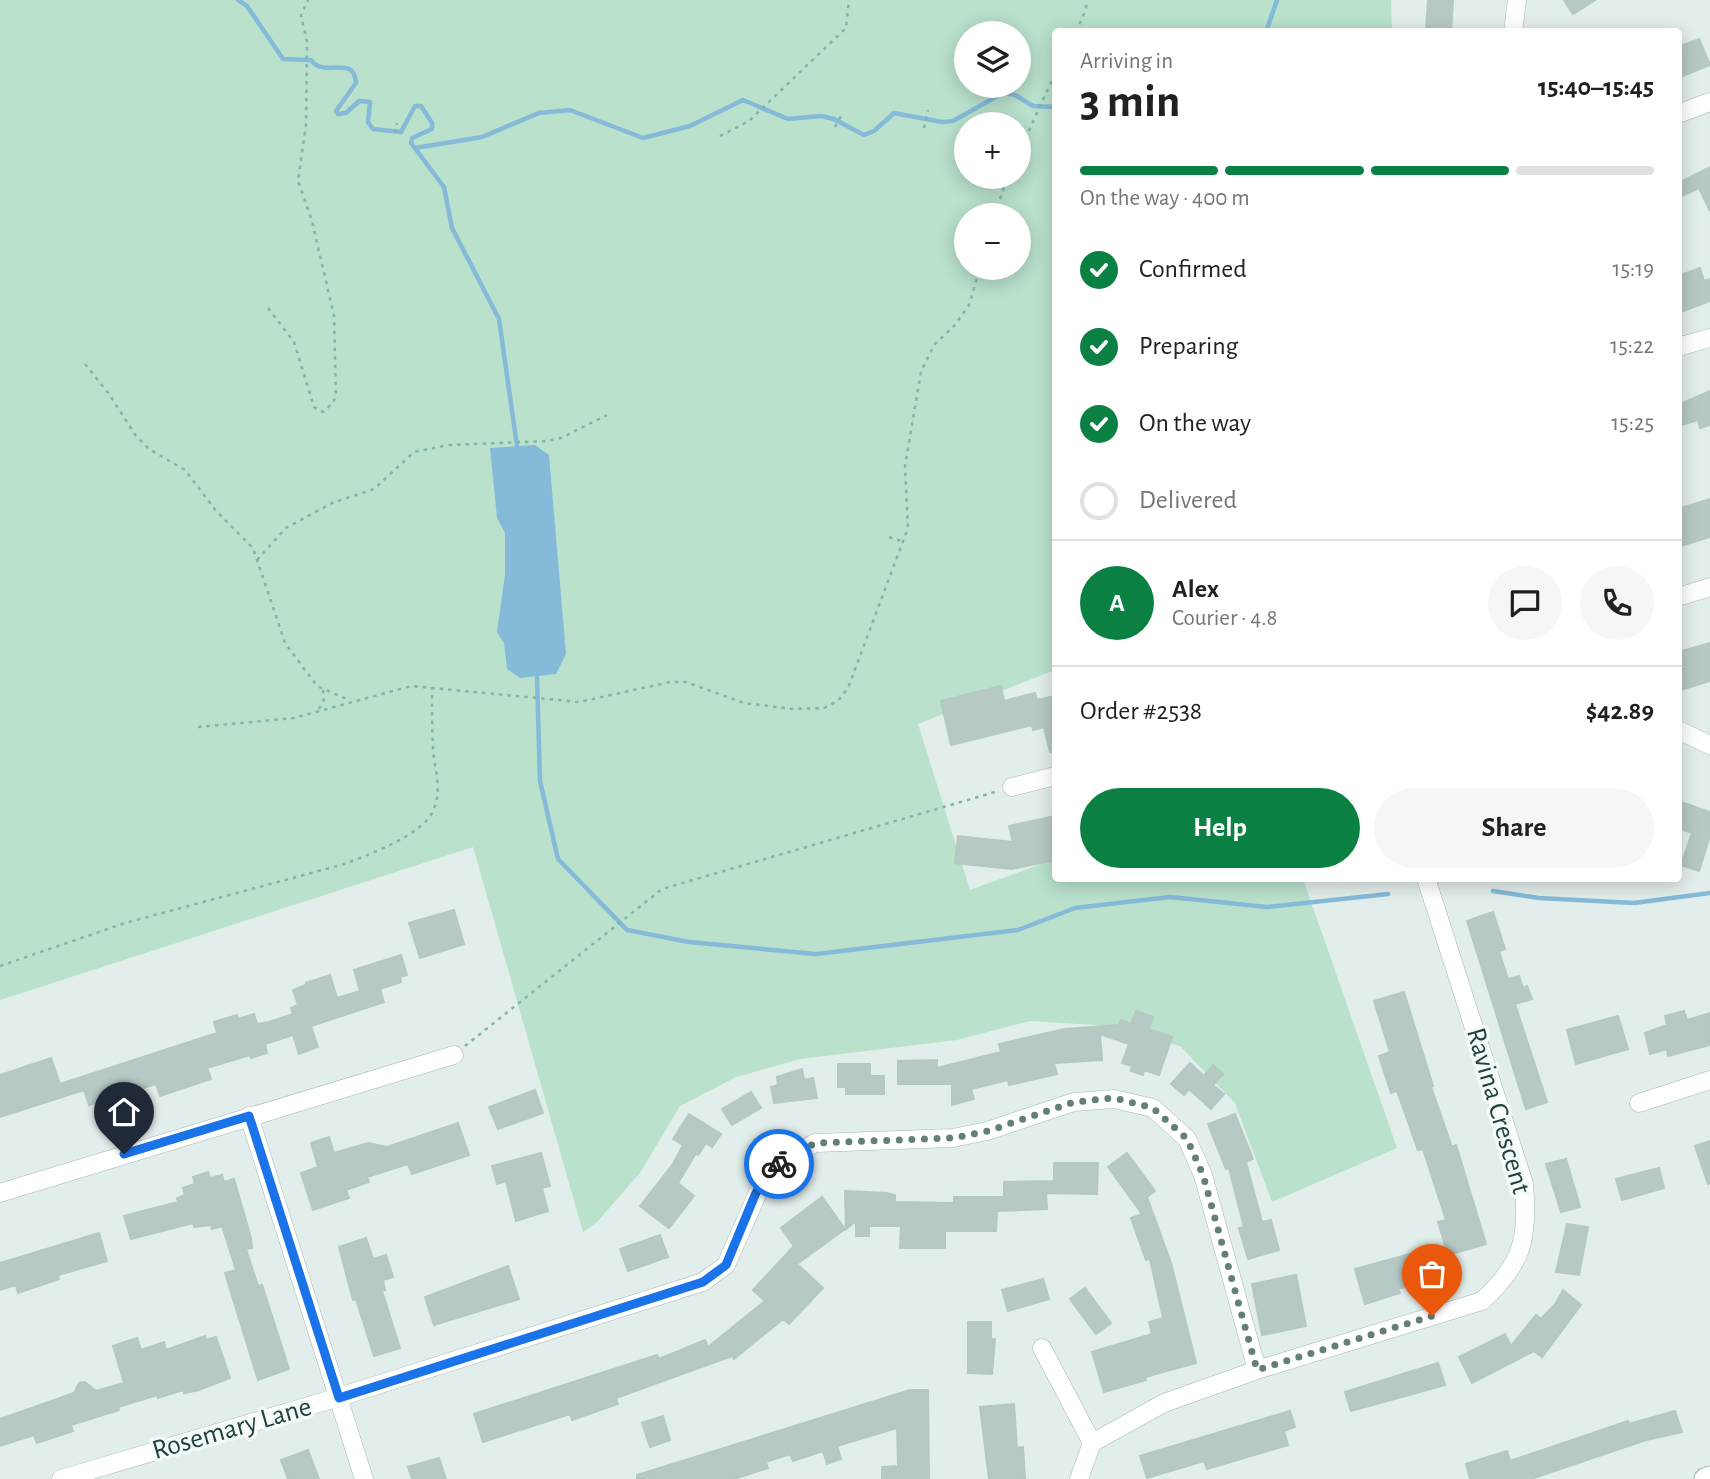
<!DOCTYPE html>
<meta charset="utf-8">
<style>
body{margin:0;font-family:"Alegreya Sans",sans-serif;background:#f6f6f6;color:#202124;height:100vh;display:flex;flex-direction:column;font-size:26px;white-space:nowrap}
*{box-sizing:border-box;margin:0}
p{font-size:23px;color:#757577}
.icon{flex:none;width:38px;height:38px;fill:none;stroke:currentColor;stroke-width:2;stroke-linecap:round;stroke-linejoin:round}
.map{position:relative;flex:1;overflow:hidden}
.sheet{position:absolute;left:1052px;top:28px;width:630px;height:854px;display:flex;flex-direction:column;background:#fff;border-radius:7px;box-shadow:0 4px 18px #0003}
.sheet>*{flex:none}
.buttons{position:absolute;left:954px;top:21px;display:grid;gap:14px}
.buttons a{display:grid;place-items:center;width:77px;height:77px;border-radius:50%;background:#fff;box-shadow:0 4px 18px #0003;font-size:35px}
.pin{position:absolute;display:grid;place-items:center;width:60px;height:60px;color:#fff;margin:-72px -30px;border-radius:50% 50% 50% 0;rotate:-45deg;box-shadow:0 0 7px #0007}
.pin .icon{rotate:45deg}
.courier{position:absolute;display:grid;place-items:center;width:70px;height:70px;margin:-35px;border:5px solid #1a73e8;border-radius:50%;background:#fff;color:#222;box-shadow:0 2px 9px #0007}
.overview em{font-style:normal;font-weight:600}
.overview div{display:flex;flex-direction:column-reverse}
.overview{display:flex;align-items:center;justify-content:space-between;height:119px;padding:0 28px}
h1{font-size:46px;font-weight:600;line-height:52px}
.bar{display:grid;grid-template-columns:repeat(4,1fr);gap:10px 7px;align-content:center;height:84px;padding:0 28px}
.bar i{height:9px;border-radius:5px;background:#e0e0e0}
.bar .selected{background:#0b8043}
.bar p{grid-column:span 4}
.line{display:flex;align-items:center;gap:18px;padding:0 28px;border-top:2px solid #e0e0e0}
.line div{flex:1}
.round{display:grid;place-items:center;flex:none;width:74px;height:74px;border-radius:37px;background:#f6f6f6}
ol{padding:0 28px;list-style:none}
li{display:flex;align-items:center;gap:21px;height:77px}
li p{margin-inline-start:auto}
li .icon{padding:7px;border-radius:50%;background:#0b8043;color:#fff;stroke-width:4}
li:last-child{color:#757577}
li i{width:38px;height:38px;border:4px solid #e0e0e0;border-radius:50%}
.button{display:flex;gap:14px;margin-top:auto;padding:14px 28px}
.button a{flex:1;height:80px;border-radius:42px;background:#0b8043;color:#fff;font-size:28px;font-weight:600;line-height:80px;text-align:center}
.button a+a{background:#f6f6f6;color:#202124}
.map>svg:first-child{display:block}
.green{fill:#b9e1cc;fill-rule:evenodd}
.water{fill:#85bad8}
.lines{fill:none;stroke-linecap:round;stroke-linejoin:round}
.stream{stroke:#85bad8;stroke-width:4.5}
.building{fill:#b7c9c5;stroke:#b4c8c4;stroke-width:2}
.street-casing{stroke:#a4b7b4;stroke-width:19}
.secondary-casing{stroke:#a0bbb7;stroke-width:23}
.path{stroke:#80b5af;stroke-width:2.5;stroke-dasharray:3.5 5;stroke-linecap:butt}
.street{stroke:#fff;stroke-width:18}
.secondary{stroke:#fff;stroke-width:21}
.done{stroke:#647e7b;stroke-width:7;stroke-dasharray:0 12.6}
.route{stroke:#1a73e8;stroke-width:9}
.labels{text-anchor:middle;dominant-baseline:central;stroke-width:7;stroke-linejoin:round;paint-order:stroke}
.street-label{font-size:28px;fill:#20413f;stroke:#f4faf8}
</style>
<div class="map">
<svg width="1710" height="1479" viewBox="0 0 1710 1479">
<rect width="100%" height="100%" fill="#e2eeeb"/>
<path class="green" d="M0 0H1391L1392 31 1055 32V670L918 724 970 890 1055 859V878L1303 879 1397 1148 1272 1202 1235 1103 1180 1046 1111 1026 1030 1021 957 1040 800 1059 736 1077 680 1106 640 1173 597 1222 583 1232 473 847 0 1000ZM966 33H1018V86H966ZM966 124H1018V177H966ZM966 215H1018V268H966Z"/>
<path class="water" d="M535 445 549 455 566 654 556 674 520 678 507 669 504 643 497 632 505 575V533L497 518 490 448Z"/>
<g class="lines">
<path class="stream" d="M238 0 247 6 283 59 311 60C324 79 354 53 356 83L336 111 338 114 346 113 359 101 370 102 368 122 373 129 401 132 415 106H421L432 123V129L412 138 411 143 444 187 452 228 499 319 517 446
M1266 32 1277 0
M415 148 482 137 539 113 570 110 643 138 690 126 743 100 788 119 821 116 834 119 864 135 874 131 894 113 942 122 953 121 1003 93 1015 95 1033 106 1055 107
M537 678 540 781 558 859 627 930 689 942 816 954 1018 930 1075 908 1170 897 1267 907 1388 894
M1493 891 1539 898 1634 903 1710 893"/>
</g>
<path class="building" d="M1428 0H1453L1451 32H1426Z
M1564 0H1595L1573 14Z
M1699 39 1710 65 1678 78V47Z
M1710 167V211L1699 188 1678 198V183Z
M1700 268 1704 281 1710 279V301L1678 313V276Z
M1710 391V425L1700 428 1698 420 1678 426V405Z
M1710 499V537L1678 547V509Z
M1710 643V681L1678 691V652Z
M1001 686 1004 701 1035 693 1037 700 1055 696V752H1050L1044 727 1033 730 1032 725 951 745 941 701Z
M1678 801 1710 812V836L1699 871 1681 865 1692 833 1678 828Z
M1055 816V860L1012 869 955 863 958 836 1013 842 1009 826Z
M454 910 464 944 420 958 409 923Z
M1493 912 1505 949 1499 951 1508 979 1519 976 1523 988 1527 986 1532 999 1515 1004 1547 1102 1526 1109 1467 921Z
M401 955 407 975 400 977 401 982 380 989 384 1002 311 1026 318 1047 299 1054 293 1035 265 1044 267 1053 251 1058 250 1055 207 1068 211 1079 160 1096 156 1084 89 1105 84 1090 0 1117V1075L51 1058 60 1084 217 1033 214 1022 237 1015 238 1019 254 1014 257 1024 269 1022 293 1014 291 1008 298 1005 293 990 306 985V983L330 975 337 998 360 991 354 970Z
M1404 992 1433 1086 1431 1087 1452 1147 1456 1145 1486 1244 1448 1255 1438 1222 1446 1220 1423 1149 1418 1150 1397 1091 1391 1093 1379 1056 1390 1052 1374 1001Z
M1136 1011 1153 1017 1149 1029 1172 1037 1159 1075 1144 1070 1143 1075 1131 1071 1132 1066 1122 1063 1129 1044 1100 1034 1102 1060 1054 1063 1057 1074 1009 1085 1008 1080 971 1089 974 1099 952 1105V1084H898V1061L937 1060V1068L1001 1052 999 1044 1065 1029 1119 1025 1121 1020 1131 1024Z
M1684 1011 1687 1020 1710 1013V1045L1668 1056 1667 1049 1650 1054 1645 1033 1667 1025 1665 1016Z
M1618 1016 1628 1049 1576 1064 1567 1030Z
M1190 1063 1204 1076 1213 1065 1223 1074 1213 1085 1224 1094 1211 1109 1189 1089 1184 1095 1171 1084Z
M838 1064H870V1076H884V1094H846V1087H838Z
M802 1069 804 1080 813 1078 817 1098 774 1103 771 1087 778 1085 777 1077Z
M535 1090 543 1113 498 1129 489 1107Z
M751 1092 761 1108 732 1125 722 1109Z
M689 1114 721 1134 712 1147 706 1143 698 1155 696 1153 678 1183 694 1196 669 1228 640 1206 673 1164 683 1145 673 1139Z
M1235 1114 1253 1159 1246 1162 1262 1222 1271 1220 1279 1250 1248 1259 1239 1228 1244 1227 1229 1168 1226 1169 1208 1124Z
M458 1123 469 1155 412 1174 408 1164 367 1177 369 1182 346 1190 349 1198 313 1210 301 1173 318 1167 311 1143 329 1137 334 1153 368 1143 387 1147Z
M1710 1141V1183L1708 1184 1695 1146Z
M541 1153 550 1186 542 1188 548 1211 516 1221 506 1181 497 1184 492 1166Z
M1127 1153 1155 1191 1147 1197 1171 1263 1196 1363 1145 1377 1146 1380 1104 1392 1092 1352 1152 1334 1149 1322 1163 1318 1150 1259 1146 1260 1131 1218 1142 1214 1108 1167Z
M1566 1159 1580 1207 1561 1212 1546 1164Z
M1054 1163H1098L1097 1194 1046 1193 1047 1209 997 1211 996 1231H945V1248H900L901 1226H869V1236H856V1221L846 1229 845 1191 887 1193 895 1195V1202L954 1203V1197H1004V1182L1054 1181Z
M1659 1168 1664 1188 1622 1200 1616 1179Z
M208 1172 210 1178 222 1175 224 1182 234 1179 251 1238 252 1248 246 1249 258 1286 262 1285 289 1369 258 1380 225 1273 236 1270 222 1226 212 1229 211 1225 194 1227 193 1223 131 1239 124 1216 178 1202 177 1198 185 1195 183 1188 195 1184 193 1177Z
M822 1197 845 1229 797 1264 823 1288 789 1324 783 1319 734 1359 732 1356 616 1398 618 1404 572 1420 570 1414 483 1442 474 1414 657 1355 659 1359 705 1340 708 1347 765 1301 753 1290 794 1246 781 1228Z
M1567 1224 1588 1227 1579 1275 1556 1272Z
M99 1233 107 1261 58 1275 59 1279 18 1293 16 1285 0 1290V1263Z
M660 1235 668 1257 628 1271 620 1249Z
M366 1238 373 1259 386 1255 393 1277 383 1280 385 1290 382 1291 400 1348 374 1356 356 1299 353 1300 339 1247Z
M1436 1247 1444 1275 1398 1289 1400 1293 1365 1304 1355 1269Z
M508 1266 519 1299 434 1325 425 1297Z
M1296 1275 1306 1326 1262 1335 1252 1284Z
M1043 1279 1049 1299 1008 1311 1002 1290Z
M1085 1288 1111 1323 1096 1334 1070 1299Z
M1563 1290 1581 1305 1542 1357 1534 1351 1472 1383 1459 1357 1505 1334 1511 1346 1536 1315 1541 1319 1556 1303Z
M968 1322H991V1339H995L992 1374 968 1373Z
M205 1336 206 1340 216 1337 230 1378 199 1390 184 1393 183 1390 158 1398 157 1395 118 1407 119 1410 71 1425 73 1431 37 1443 34 1435 0 1446V1419L74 1393 79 1383 85 1382 96 1391 124 1383 113 1346 137 1338 141 1350 164 1342 166 1350Z
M1438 1363 1445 1385 1351 1411 1345 1392Z
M910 1390H928L929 1479H882V1467L898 1466 897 1428 837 1446 841 1459 827 1464 823 1451 793 1461 790 1454 766 1462 768 1468 734 1479H637V1475Z
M1014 1404 1017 1448 1023 1447 1025 1479H989L980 1407Z
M1290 1411 1295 1427 1284 1431 1288 1445 1207 1469 1204 1461 1147 1478 1140 1456Z
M1675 1411 1682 1432 1646 1440 1531 1479H1470L1466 1464 1507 1451 1510 1461 1628 1421 1629 1424Z
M663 1416 670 1440 650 1447 642 1423Z
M308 1450 319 1479H288L281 1460Z
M439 1458 446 1479H412L408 1467Z"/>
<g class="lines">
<defs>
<path id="street" d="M1513 32 1517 0
M1678 114 1710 102
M1678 347 1710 338
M1678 597 1710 587
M1678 730 1710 745
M1012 787 1055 776
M1639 1103 1710 1080
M249 1116 364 1479
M0 1193 454 1055
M1042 1348 1092 1443
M61 1479 339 1397 703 1282 726 1265 768 1170 815 1143 953 1138 987 1131 1074 1102 1114 1099 1153 1108 1187 1139 1203 1175 1257 1370
M1079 1479 1092 1443 1164 1403 1257 1370 1482 1301C1524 1263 1528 1237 1524 1184L1426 878"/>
<path id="secondary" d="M1705 1479 1710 1477"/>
</defs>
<use href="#street" class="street-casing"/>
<use href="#secondary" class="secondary-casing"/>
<path class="path" d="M1076 32 1086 9V0
M835 127 841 116
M924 128 928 110
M395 133 397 123
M720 136 749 121 846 28 849 0
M1018 154 1055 74
M994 215 1008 177
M268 308 294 342 314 407 323 412 333 403 336 395 334 316 312 221 298 181 306 125 307 42 301 15 308 0
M85 364 109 394 136 436 149 449 185 470 217 512 253 548 285 643 317 686 349 700
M889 537 904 542
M257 560 286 528 332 503 374 489 414 452 449 445 547 441 561 438 607 415
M319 709 324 700 323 689
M198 727 294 718 411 686 579 702 670 682H686L744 703 792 709 824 708 838 701 848 688 908 528 905 466 921 372 934 345 954 326 969 305 980 268
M0 966 125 923 341 865C364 857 423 835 433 811 443 789 434 769 433 747 432 727 432 707 432 687
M465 1046 662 889 995 792"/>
<use href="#street" class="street"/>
<use href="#secondary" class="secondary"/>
</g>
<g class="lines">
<path class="done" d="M779 1164 815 1143 953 1138 988 1131 1074 1102 1114 1098 1153 1108 1187 1139 1203 1175 1257 1370 1432 1316"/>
<path class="route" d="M124 1154 249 1116 339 1398 703 1282 726 1265 755 1195 768 1170 779 1164"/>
</g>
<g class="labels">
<g class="street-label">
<text transform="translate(1498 1111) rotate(74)">Ravina Crescent</text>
<text transform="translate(232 1429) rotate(-16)">Rosemary Lane</text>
</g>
</g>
</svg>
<div class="buttons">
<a><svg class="icon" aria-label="layers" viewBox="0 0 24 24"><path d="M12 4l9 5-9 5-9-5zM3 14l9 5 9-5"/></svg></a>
<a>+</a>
<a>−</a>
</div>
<div class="pin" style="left:1432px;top:1316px;background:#ea580c"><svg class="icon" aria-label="bag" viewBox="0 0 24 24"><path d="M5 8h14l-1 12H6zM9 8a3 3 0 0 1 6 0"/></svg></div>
<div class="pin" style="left:124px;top:1154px;background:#1f2937"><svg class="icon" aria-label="home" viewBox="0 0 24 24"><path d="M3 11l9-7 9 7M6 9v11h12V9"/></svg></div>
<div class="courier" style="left:779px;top:1164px"><svg class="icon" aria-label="bike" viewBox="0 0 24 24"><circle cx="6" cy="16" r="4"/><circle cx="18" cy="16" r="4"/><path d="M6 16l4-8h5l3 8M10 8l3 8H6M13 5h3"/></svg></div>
<section class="sheet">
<div class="overview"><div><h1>3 min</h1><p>Arriving in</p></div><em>15:40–15:45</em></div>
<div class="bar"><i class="selected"></i><i class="selected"></i><i class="selected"></i><i></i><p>On the way · 400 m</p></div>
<ol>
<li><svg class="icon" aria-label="check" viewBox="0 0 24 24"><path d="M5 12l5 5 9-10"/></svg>Confirmed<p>15:19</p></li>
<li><svg class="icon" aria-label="check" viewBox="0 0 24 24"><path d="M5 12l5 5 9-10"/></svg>Preparing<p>15:22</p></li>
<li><svg class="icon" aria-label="check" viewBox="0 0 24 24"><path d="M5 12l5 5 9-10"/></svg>On the way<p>15:25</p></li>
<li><i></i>Delivered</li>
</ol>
<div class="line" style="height:126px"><b class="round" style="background:#0b8043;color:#fff">A</b><div><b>Alex</b><p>Courier · 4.8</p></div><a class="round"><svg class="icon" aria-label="chat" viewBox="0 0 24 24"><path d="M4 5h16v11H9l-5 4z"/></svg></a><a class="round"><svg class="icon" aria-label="phone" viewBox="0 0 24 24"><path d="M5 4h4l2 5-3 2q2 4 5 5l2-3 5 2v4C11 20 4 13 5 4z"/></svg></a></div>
<div class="line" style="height:91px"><div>Order #2538</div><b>$42.89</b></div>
<div class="button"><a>Help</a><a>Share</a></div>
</section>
</div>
